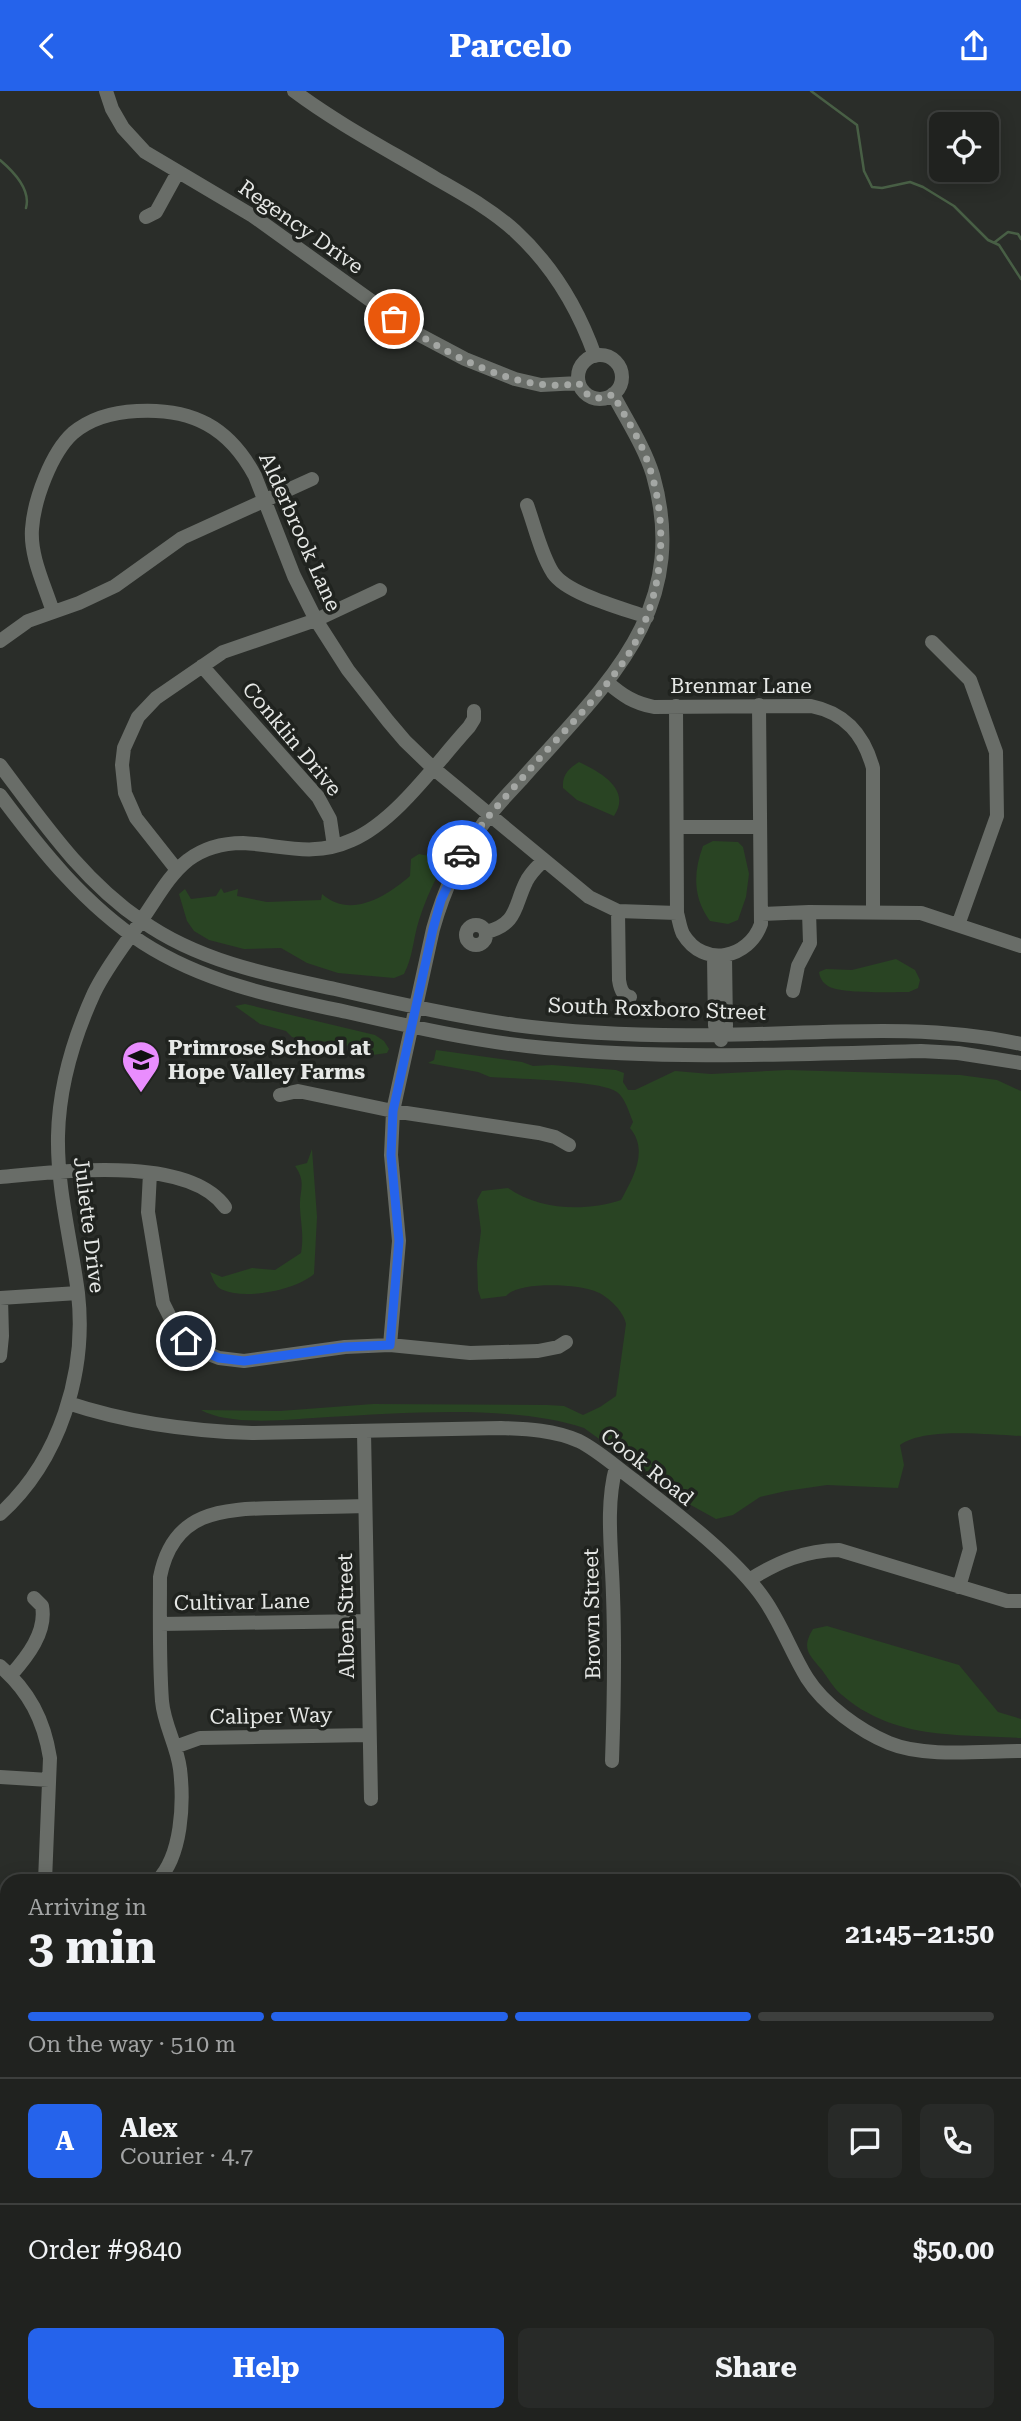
<!DOCTYPE html>
<meta charset="utf-8">
<style>
body{margin:0;font-family:"Roboto Serif",serif;background:#282a28;color:#f1f3f6;height:100vh;display:flex;flex-direction:column;font-size:26px;white-space:nowrap}
*{box-sizing:border-box;margin:0}
p{font-size:23px;color:#a2a4a4}
.icon{flex:none;width:38px;height:38px;fill:none;stroke:currentColor;stroke-width:2;stroke-linecap:round;stroke-linejoin:round}
.map{position:relative;flex:1;overflow:hidden}
.panel{position:absolute;left:0px;top:1783px;width:1022px;height:548px;display:flex;flex-direction:column;background:#20221f;border-radius:21px 21px 0 0;box-shadow:0 4px 18px #0003,0 0 0 2px #3d3f3d}
.panel>*{flex:none}
.controls{position:absolute;left:929px;top:21px;display:grid;gap:14px}
.controls a{display:grid;place-items:center;width:70px;height:70px;border-radius:10px;background:#20221f;box-shadow:0 4px 18px #0003,0 0 0 2px #3d3f3d;font-size:35px}
.pin{position:absolute;display:grid;place-items:center;width:60px;height:60px;color:#fff;margin:-30px;border:4px solid #fff;border-radius:50%;box-shadow:0 2px 7px #0007}
.courier{position:absolute;display:grid;place-items:center;width:70px;height:70px;margin:-35px;border:5px solid #2563eb;border-radius:50%;background:#fff;color:#222;box-shadow:0 2px 9px #0007}
.head em{font-style:normal;font-weight:700}
.head div{display:flex;flex-direction:column-reverse}
.head{display:flex;align-items:center;justify-content:space-between;height:119px;padding:0 28px}
h1{font-size:46px;font-weight:700;line-height:52px}
.bar{display:grid;grid-template-columns:repeat(4,1fr);gap:10px 7px;align-content:center;height:84px;padding:0 28px}
.bar i{height:9px;border-radius:5px;background:#3d3f3d}
.bar .current{background:#2563eb}
.bar p{grid-column:span 4}
.line{display:flex;align-items:center;gap:18px;padding:0 28px;border-top:2px solid #3d3f3d}
.line div{flex:1}
.round{display:grid;place-items:center;flex:none;width:74px;height:74px;border-radius:10px;background:#282a28}
.button{display:flex;gap:14px;margin-top:auto;padding:14px 28px}
.button a{flex:1;height:80px;border-radius:10px;background:#2563eb;color:#fff;font-size:28px;font-weight:700;line-height:80px;text-align:center}
.button a+a{background:#282a28;color:#f1f3f6}
header{display:flex;justify-content:space-between;align-items:center;height:91px;padding:0 28px;background:#2563eb;color:#fff;font-size:32px;font-weight:700}
.map>svg:first-child{display:block}
.green{fill:#294423}
.water{fill:#052400;stroke:#485f45;stroke-width:2}
.lines{fill:none;stroke-linecap:round;stroke-linejoin:round}
.stream{stroke:#485f45;stroke-width:2.5}
.minor{stroke:#696d68;stroke-width:14}
.major{stroke:#638f59;stroke-width:18}
.done{stroke:#a4a7a4;stroke-width:7;stroke-dasharray:0 12.6}
.route{stroke:#2563eb;stroke-width:9}
.labels{text-anchor:middle;dominant-baseline:central;stroke-width:7;stroke-linejoin:round;paint-order:stroke}
.street-label{font-size:21px;fill:#e6e8e6;stroke:#20231f}
.poi-label{font-size:21px;font-weight:bold;fill:#e6e8e6;stroke:#20231f;text-anchor:start}
</style>
<header><svg class="icon" aria-label="back" viewBox="0 0 24 24"><path d="M15 5l-7 7 7 7"/></svg>Parcelo<svg class="icon" aria-label="share" viewBox="0 0 24 24"><path d="M12 15V3M7 8l5-5 5 5M5 13v7h14v-7"/></svg></header>
<div class="map">
<svg width="1021" height="2330" viewBox="0 0 1021 2330">
<rect width="100%" height="100%" fill="#2a2d29"/>
<path class="green" d="M579 671C600 681 632 698 614 725L577 709 563 697C562 684 569 677 579 671Z
M464 730 466 733 463 739C446 768 429 797 419 829 413 848 413 866 404 883L394 887 338 882 307 872 281 857 244 858 209 849 194 840 187 830 179 803 185 798 191 808 216 805 221 797 224 802 238 798 237 805 267 811 321 809 322 803C350 828 386 806 410 785L411 768 419 763C450 771 444 738 464 730Z
M713 750 738 751 743 756 749 783 746 806 738 829 728 833 710 830C693 807 693 782 703 755Z
M896 868 915 879 920 889 918 897 909 901C892 901 840 903 828 895 822 891 820 887 819 881L826 878 852 879Z
M245 913 375 944 384 950 389 958 387 962 358 966 357 958 337 951 308 950 292 946 286 940 260 933 235 915Z
M436 959 522 971 533 975 552 974 616 979 624 982 623 991 628 999H635L675 980 711 983 787 979 960 984 997 989 1021 1000V1345C990 1344 925 1336 900 1354L904 1374 898 1397 827 1394 786 1400 760 1406 733 1424 716 1428 689 1413 584 1337C512 1313 404 1322 328 1326 292 1328 232 1336 201 1319L280 1320 373 1313 547 1314 564 1315 583 1324 600 1316 616 1305 626 1233C624 1221 609 1206 597 1201 579 1193 519 1190 506 1205L481 1208 478 1199 477 1172 481 1140 477 1109 482 1100 508 1097C540 1119 584 1121 621 1109 633 1087 649 1060 630 1037L633 1031C629 1021 625 1007 617 1001 600 989 515 988 490 986L478 981 428 972 434 969Z
M312 1058 317 1126 314 1183C296 1199 246 1209 223 1199 215 1196 213 1188 210 1181L222 1186 252 1177 275 1179 301 1162C304 1145 301 1134 300 1117 299 1099 307 1092 295 1075L307 1072Z
M827 1535 959 1574 998 1621 1021 1628V1647C957 1643 894 1649 842 1604 834 1598 828 1587 822 1579 809 1563 801 1558 813 1538Z"/>
<path class="water" d="M1021 2238V2330H942L936 2324H1015V2244Z"/>
<g class="lines">
<path class="stream" d="M811 0 857 34 864 80 872 96 882 97 910 91 923 96 954 115 988 149 999 154 1021 188
M0 69C13 80 31 99 26 117
M995 151 1008 141 1018 143 1021 148
M1015 1838 1021 1837
M0 1931 7 1927"/>
<path class="minor" d="M106 0 112 18 123 37 145 61 253 125 416 242 465 268 515 288 541 294 579 292
M294 0C338 33 388 59 435 87 463 103 491 118 515 140 553 175 578 217 595 265
M146 126 156 121 178 81
M578 286a22 22 0 1 1 44 0a22 22 0 1 1-44 0Z
M527 414C535 436 541 463 553 482 567 503 622 517 647 526
M53 521C45 495 30 466 32 438 34 409 51 362 73 342 91 327 115 321 137 320 192 317 229 336 255 385L294 485 316 529 348 579 388 630 405 650 433 677 589 806 618 820 677 822
M0 550 28 530 79 512 115 495 182 447 312 388
M932 551 970 589 996 661 997 725 958 834
M202 575 318 706 330 728 334 755
M607 591C623 605 634 612 654 616L811 615C846 622 864 644 873 677V821
M676 615 677 822C679 829 680 837 683 843 704 878 749 867 761 833L759 614
M0 674C43 731 82 789 142 830 198 870 269 884 335 898 395 912 454 925 515 934 582 943 648 945 715 944 817 943 921 931 1021 953
M0 704C41 759 85 814 143 852 205 892 276 906 347 921 412 936 478 951 545 957 670 969 796 963 921 960L958 962 1021 972
M678 736H760
M177 779 136 727 125 702 122 674 124 657 138 626 156 607 223 561 316 529 380 499
M618 820 619 889C620 896 622 905 630 906
M762 823 809 821 921 822 1021 855
M466 844a10 10 0 1 1 20 0a10 10 0 1 1-20 0Z
M486 841C518 833 514 815 526 791 530 782 537 776 544 769
M714 865 715 935 721 940
M793 900 798 875 810 852 809 821
M721 949V940L726 935 725 865
M280 1004 298 1000 393 1020 539 1042 555 1046 569 1054
M150 1082 148 1121 163 1212 177 1240 186 1250 206 1262 219 1267 244 1270 345 1256 390 1254 470 1262 538 1260 558 1256 566 1251
M0 1086C57 1081 187 1063 225 1116
M0 1207 78 1202
M390 1254 399 1150 391 1064 393 1020 433 838C444 799 459 765 483 733 494 717 508 703 521 689 603 596 692 522 653 384 644 355 627 330 613 303
M0 1265 2 1245 1 1207
M68 1312C128 1332 189 1340 252 1342L501 1337C528 1338 554 1339 579 1350 599 1360 617 1377 635 1390 675 1421 736 1467 764 1508 781 1532 791 1561 807 1587 824 1614 860 1640 889 1652 925 1667 982 1660 1021 1660
M364 1341 371 1708
M0 1423C60 1369 87 1281 78 1202 71 1149 57 1098 58 1045 59 995 73 948 94 902 107 875 126 852 143 827 157 807 169 784 188 769 204 757 223 752 243 752 283 754 312 767 352 749 396 730 436 672 469 636L474 628V620
M749 1489C778 1471 805 1459 839 1459L1007 1510H1021
M959 1496 970 1458 965 1423
M160 1533 367 1530
M0 1575C29 1600 44 1629 50 1667L45 1790
M11 1584C27 1566 47 1541 42 1515L34 1507
M175 1656 200 1647 369 1644
M612 1670C614 1614 615 1559 613 1504 612 1462 605 1416 616 1376
M0 1686 49 1689
M157 1790C182 1765 184 1712 180 1678 177 1654 164 1634 162 1610 159 1569 160 1527 160 1486 173 1420 221 1418 277 1417 306 1416 336 1416 365 1415
M0 1809 7 1810
M0 2037 7 2038
M554 2330 555 2324
M742 2330 743 2324
M830 2330 831 2324"/>
<path class="major" d="M1015 1879 1021 1877
M1015 1899 1021 1897
M627 2330 628 2324
M646 2330 647 2324"/>
</g>
<g class="lines">
<path class="done" d="M394 228C442 260 519 305 579 292 585 307 599 311 613 303 625 326 639 346 647 369 673 440 662 522 616 581 590 615 559 645 531 677 507 705 480 731 462 764"/>
<path class="route" d="M186 1250 198 1258 219 1267 244 1270 345 1256 390 1254 399 1150 391 1064 393 1020 433 838 441 809 462 764"/>
</g>
<defs>
<symbol id="school-pin" viewBox="-11 -11 22 30"><path d="M0 17L-7.5 6A9.5 9.5 0 1 1 7.5 6Z" fill="#e98dfe" stroke="#20231f"/><path d="M0-5L7-2L0 1L-7-2ZM-4 1L0 2.5L4 1V4Q0 6-4 4Z" fill="#111"/></symbol>
</defs>
<g fill-rule="evenodd">
<use href="#school-pin" x="119" y="947" width="44" height="60"/>
</g>
<g class="labels">
<g class="street-label">
<text transform="translate(301 136) rotate(35)">Regency Drive</text>
<text transform="translate(300 441) rotate(66)">Alderbrook Lane</text>
<text x="741" y="595">Brenmar Lane</text>
<text transform="translate(292 648) rotate(50)">Conklin Drive</text>
<text transform="translate(657 918) rotate(2)">South Roxboro Street</text>
<text transform="translate(89 1134) rotate(83)">Juliette Drive</text>
<text transform="translate(647 1376) rotate(38)">Cook Road</text>
<text transform="translate(242 1511) rotate(-1)">Cultivar Lane</text>
<text transform="translate(592 1523) rotate(-91)">Brown Street</text>
<text transform="translate(346 1525) rotate(-91)">Alben Street</text>
<text transform="translate(271 1625) rotate(-1)">Caliper Way</text>
</g>
<g class="poi-label">
<text x="168" y="957">Primrose School at<tspan x="168" dy="24">Hope Valley Farms</tspan></text>
</g>
</g>
</svg>
<div class="controls">
<a><svg class="icon" aria-label="locate" viewBox="0 0 24 24"><circle cx="12" cy="12" r="6"/><path d="M12 2v4M12 18v4M2 12h4M18 12h4"/></svg></a>
</div>
<div class="pin" style="left:394px;top:228px;background:#ea580c"><svg class="icon" aria-label="bag" viewBox="0 0 24 24"><path d="M5 8h14l-1 12H6zM9 8a3 3 0 0 1 6 0"/></svg></div>
<div class="pin" style="left:186px;top:1250px;background:#1f2937"><svg class="icon" aria-label="home" viewBox="0 0 24 24"><path d="M3 11l9-7 9 7M6 9v11h12V9"/></svg></div>
<div class="courier" style="left:462px;top:764px"><svg class="icon" aria-label="car" viewBox="0 0 24 24"><path d="M5 17H2v-5l4-1 3-4h7l3 4 3 1v5h-3M9 17h6M6 11h13"/><circle cx="7" cy="17" r="2"/><circle cx="17" cy="17" r="2"/></svg></div>
<section class="panel">
<div class="head"><div><h1>3 min</h1><p>Arriving in</p></div><em>21:45–21:50</em></div>
<div class="bar"><i class="current"></i><i class="current"></i><i class="current"></i><i></i><p>On the way · 510 m</p></div>
<div class="line" style="height:126px"><b class="round" style="background:#2563eb;color:#fff">A</b><div><b>Alex</b><p>Courier · 4.7</p></div><a class="round"><svg class="icon" aria-label="chat" viewBox="0 0 24 24"><path d="M4 5h16v11H9l-5 4z"/></svg></a><a class="round"><svg class="icon" aria-label="phone" viewBox="0 0 24 24"><path d="M5 4h4l2 5-3 2q2 4 5 5l2-3 5 2v4C11 20 4 13 5 4z"/></svg></a></div>
<div class="line" style="height:91px"><div>Order #9840</div><b>$50.00</b></div>
<div class="button"><a>Help</a><a>Share</a></div>
</section>
</div>
